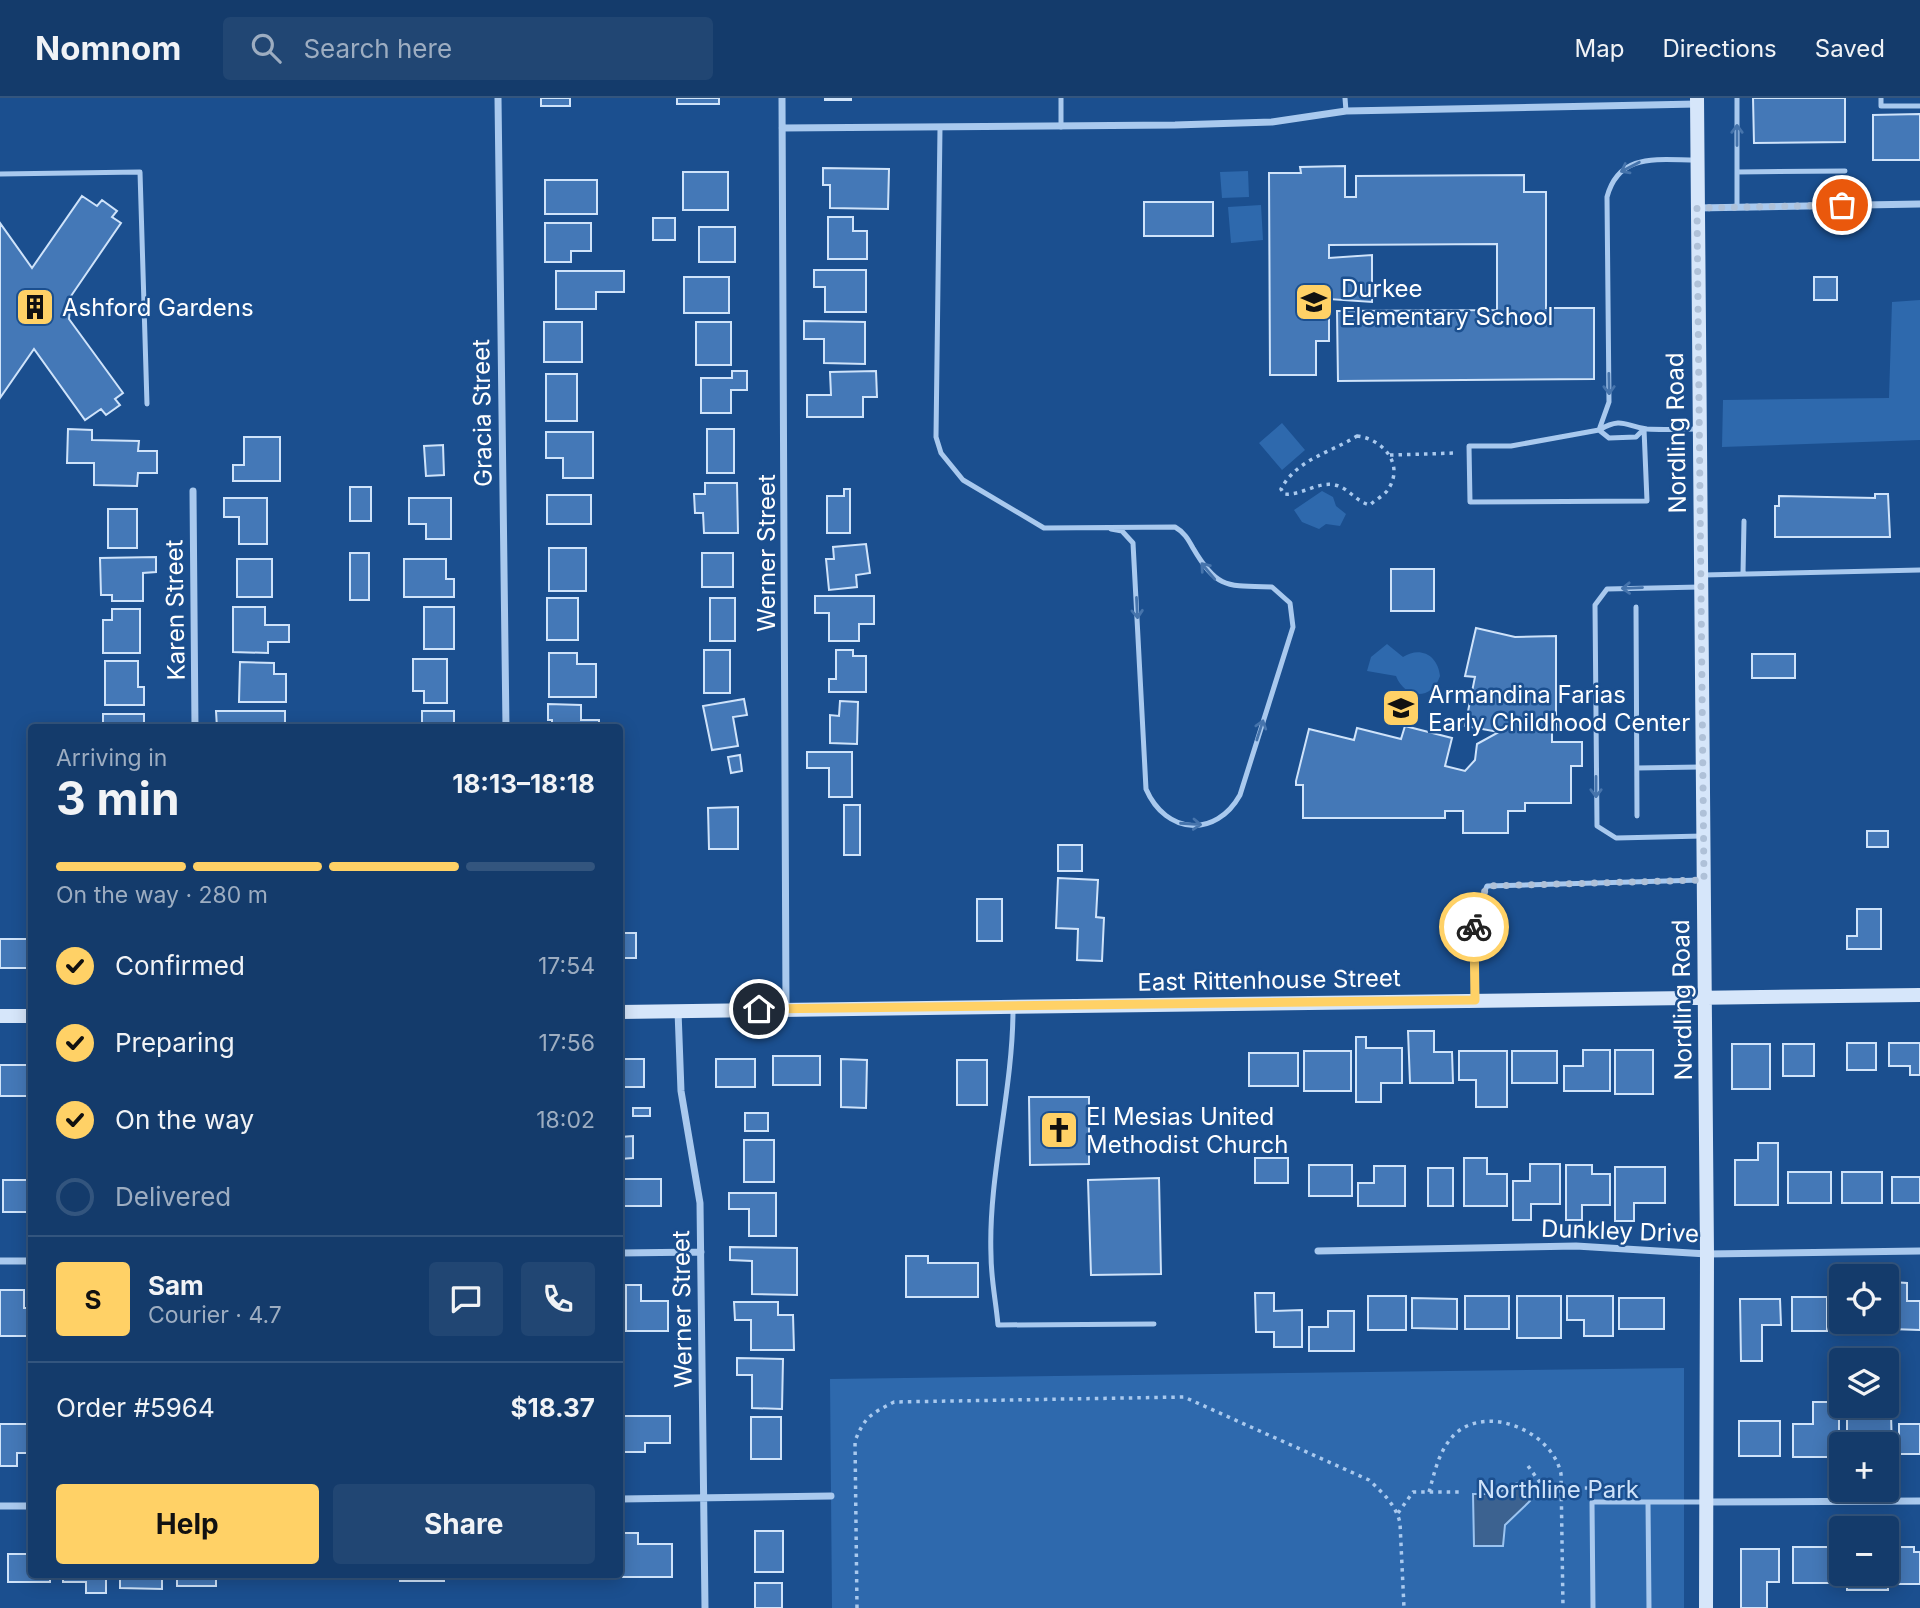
<!DOCTYPE html>
<meta charset="utf-8">
<style>
body{margin:0;font-family:Inter,sans-serif;background:#214673;color:#f1f3f6;height:100vh;display:flex;flex-direction:column;font-size:26px;white-space:nowrap}
*{box-sizing:border-box;margin:0}
p{font-size:23px;color:#9dadc1}
.icon{flex:none;width:38px;height:38px;fill:none;stroke:currentColor;stroke-width:2;stroke-linecap:round;stroke-linejoin:round}
.map{position:relative;flex:1;overflow:hidden}
.panel{position:absolute;left:28px;top:626px;width:595px;height:854px;display:flex;flex-direction:column;background:#143b6b;border-radius:7px;box-shadow:0 4px 18px #0003,0 0 0 2px #33557e}
.panel>*{flex:none}
.buttons{position:absolute;left:1829px;top:1166px;display:grid;gap:14px}
.buttons a{display:grid;place-items:center;width:70px;height:70px;border-radius:7px;background:#143b6b;box-shadow:0 4px 18px #0003,0 0 0 2px #33557e;font-size:35px}
.pin{position:absolute;display:grid;place-items:center;width:60px;height:60px;color:#fff;margin:-30px;border:4px solid #fff;border-radius:50%;box-shadow:0 2px 7px #0007}
.courier{position:absolute;display:grid;place-items:center;width:70px;height:70px;margin:-35px;border:5px solid #ffd166;border-radius:50%;background:#fff;color:#222;box-shadow:0 2px 9px #0007}
.headline em{font-style:normal;font-weight:700}
.headline div{display:flex;flex-direction:column-reverse}
.headline{display:flex;align-items:center;justify-content:space-between;height:119px;padding:0 28px}
h1{font-size:46px;font-weight:700;line-height:52px}
.bar{display:grid;grid-template-columns:repeat(4,1fr);gap:10px 7px;align-content:center;height:84px;padding:0 28px}
.bar i{height:9px;border-radius:5px;background:#33557e}
.bar .active{background:#ffd166}
.bar p{grid-column:span 4}
.line{display:flex;align-items:center;gap:18px;padding:0 28px;border-top:2px solid #33557e}
.line div{flex:1}
.round{display:grid;place-items:center;flex:none;width:74px;height:74px;border-radius:7px;background:#214673}
ol{padding:0 28px;list-style:none}
li{display:flex;align-items:center;gap:21px;height:77px}
li p{margin-inline-start:auto}
li .icon{padding:7px;border-radius:50%;background:#ffd166;color:#111;stroke-width:4}
li:last-child{color:#9dadc1}
li i{width:38px;height:38px;border:4px solid #33557e;border-radius:50%}
.action{display:flex;gap:14px;margin-top:auto;padding:14px 28px}
.action a{flex:1;height:80px;border-radius:7px;background:#ffd166;color:#111;font-size:28px;font-weight:700;line-height:80px;text-align:center}
.action a+a{background:#214673;color:#f1f3f6}
header{display:flex;align-items:center;gap:42px;box-sizing:border-box;height:98px;padding:0 35px;background:#143b6b;border-bottom:2px solid #33557e}
header strong{font-size:33px}
nav{display:flex;gap:38px;margin-inline-start:auto;font-size:24px}
.search{width:490px;height:63px;background:#214673;display:flex;align-items:center;gap:18px;box-sizing:border-box;padding:0 24px;border-radius:7px;color:#9dadc1;font-size:26px}
.map>svg:first-child{display:block}
.green{fill:#2e69ad}
.water{fill:#3c6290;stroke:#9cc4f0;stroke-width:2}
.building{fill:#4478b7;stroke:#cfe3fa;stroke-width:2}
.lines{fill:none;stroke-linecap:round;stroke-linejoin:round}
.path{stroke:#a9c9ee;stroke-width:3.5;stroke-dasharray:3.5 5;stroke-linecap:butt}
.lane{stroke:#a9c9ee;stroke-width:5}
.street{stroke:#a9c9ee;stroke-width:7}
.secondary{stroke:#d6e6fa;stroke-width:14}
.oneway{stroke:#4674ac}
.done{stroke:#afc1d8;stroke-width:7;stroke-dasharray:0 12.6}
.route{stroke:#ffd166;stroke-width:9}
.labels{text-anchor:middle;dominant-baseline:central;stroke-width:5;stroke-linejoin:round;paint-order:stroke}
.poi-label{font-size:24px;fill:#fff;stroke:#1b4f8f;text-anchor:start}
.street-label{font-size:24px;fill:#fff;stroke:#1b4f8f}
.park-label{font-size:24px;fill:#cfe3fa;stroke:#1b4f8f}
</style>
<header>
<strong>Nomnom</strong>
<div class="search"><svg class="icon" aria-label="search" viewBox="0 0 24 24"><circle cx="10" cy="10" r="6"/><path d="M15 15l6 6"/></svg>Search here</div>
<nav><a>Map</a><a>Directions</a><a>Saved</a></nav>
</header>
<div class="map">
<svg width="1920" height="1510" viewBox="0 0 1920 1510">
<rect width="100%" height="100%" fill="#1b4f8f"/>
<path class="green" d="M1248 73 1249 99 1222 100 1220 74Z
M1261 107 1263 142 1231 145 1228 109Z
M1920 202V342L1722 349 1723 302 1889 300 1892 204Z
M1282 325 1305 352 1282 372 1259 345Z
M1322 393 1333 399 1336 408 1346 416 1340 428 1326 426 1319 431 1302 424 1294 412Z
M1387 546 1403 559C1420 548 1438 557 1440 578 1432 603 1405 601 1396 578L1367 573 1371 559Z
M1684 1270V1510H832L830 1281Z"/>
<path class="water" d="M1517 1385 1530 1403 1505 1427 1503 1448H1474L1473 1396H1495Z"/>
<path class="building" d="M541 0H570V8H541Z
M677 0H719V6H677Z
M825 0H851V2H825Z
M1753 0H1845V44L1754 45Z
M1920 16V62H1873V17Z
M1345 68V99H1356V78L1524 77V94H1546V210H1594V281L1338 283 1337 213 1497 212V146L1329 147V160L1372 157V204L1329 201V243H1316V277H1270L1269 75H1301L1300 69Z
M823 70 889 71 888 111 830 110V87H823Z
M683 74H728V112H683Z
M545 82H597V116H545Z
M82 98 97 108 102 102 117 113 112 119 121 125 71 198 69 221 123 295 115 301 120 307 106 317 101 311 85 322 34 251 0 300V125L32 170Z
M1144 104H1213V138H1144Z
M828 119H853V133H867V161H828Z
M653 120H675V142H653Z
M545 125H591V153H571V164H545Z
M699 129H735V164H699Z
M814 172H866V214H825V189H814Z
M556 173H624V194H596V211H556Z
M684 179H729V215H684Z
M1814 179H1837V202H1814Z
M804 223 865 224V266L824 265V241H804Z
M544 224H582V264H544Z
M696 224H731V267H696Z
M732 273H747V292H731V315H701V280H732Z
M876 273 877 299H863V319H807V297H831L830 274Z
M546 276H577V323H546Z
M68 331 92 332V342L139 343 138 353H157V375H138L137 388 94 387V365H67Z
M707 331H734V375H707Z
M546 334H593V380H563V360H546Z
M244 339H280V383H233V367H244Z
M443 347 444 377 426 378 424 348Z
M705 385H737L738 435H704L703 415H695L694 396H705Z
M350 389H371V423H350Z
M844 391H850V435H827V398H844Z
M1875 396H1888L1890 439H1775V408H1779V398L1875 400Z
M547 397H591V426H547Z
M224 400H267V446H239V419H224Z
M409 400H451V441H426V426H409Z
M108 411H137V450H108Z
M866 446 870 475 856 477 857 489 829 492 826 461H834L833 449Z
M549 450H586V493H549Z
M350 455H369V502H350Z
M702 455H733V489H702Z
M156 459V474L143 475V503H112V497H101L100 460Z
M237 461H272V499H237Z
M404 461H446V481H454V499H404Z
M1391 471H1434V513H1391Z
M815 498H874V526H859V543H829V515H815Z
M547 500H578V542H547Z
M710 500H735V543H710Z
M233 509H265V527H289V544H268V555L233 554Z
M424 509H454V551H424Z
M112 511H140V555H103V522H112Z
M1476 530 1515 539 1556 538V632H1552V644H1582V668H1571V705H1525V713H1508V735H1463V713H1445V720H1303V687H1296V683L1309 631 1354 642 1357 630 1401 641 1405 628 1452 640 1445 668 1465 673 1475 662 1477 646 1499 634 1465 628 1475 579 1465 578Z
M704 552H730V595H704Z
M836 552H853V558H866V594H829V581H836Z
M549 555H577V566H596V599H549Z
M1752 556H1795V580H1752Z
M413 561H447V605H424V593H413Z
M105 563H138V589H144V607H105Z
M240 564 274 565V576H286V604H239Z
M744 601 747 617 733 619 738 648 712 652 703 608Z
M840 603 858 604 857 646 830 645V617L839 618Z
M548 606 581 607V622H599V630H552V622H548Z
M216 613H285V630H217Z
M422 613H454V630H422Z
M103 616H144V630H103Z
M807 654H852V699H829V670H807Z
M740 657 742 673 731 675 728 659Z
M844 707H860V757H844Z
M738 709V751H709L708 710Z
M1867 733H1888V749H1867Z
M1058 747H1082V773H1058Z
M1058 780 1098 782 1096 819 1104 820 1102 863 1077 862 1078 831 1056 830Z
M977 801H1002V843H977Z
M1857 811H1881V851H1847V838H1857Z
M620 835H636V860H620Z
M0 841H32V870H0Z
M1408 933H1434V954H1452L1453 985H1410Z
M1356 939H1366V950H1402V985H1381V1004H1356Z
M1847 945H1876V972H1847Z
M1889 945H1920V977H1910V968H1889Z
M1732 946H1770V991H1732Z
M1783 946H1814V978H1783Z
M1583 952H1610V993H1564V968H1583Z
M1615 952H1653V996H1615Z
M1304 953H1351V993H1304Z
M1459 953H1507V1009H1476V982H1459Z
M1512 953H1557V985H1512Z
M1249 955H1298V988H1249Z
M773 958H820V987H773Z
M620 961H644V989H620Z
M716 961H755V989H716Z
M841 961 867 962 866 1010 841 1009Z
M957 962H987V1007H957Z
M0 967H32V998H0Z
M1029 999H1089V1066L1030 1067Z
M633 1010H650V1018H633Z
M745 1015H768V1033H745Z
M633 1038V1060L620 1061V1039Z
M744 1042H774V1084H744Z
M1758 1045H1778V1107H1735V1062H1758Z
M1255 1060H1288V1085H1255Z
M1464 1060H1487V1076H1507V1108H1464Z
M1530 1066H1560V1106H1531V1122H1513V1083H1530Z
M1309 1067H1352V1098H1309Z
M1566 1067H1592V1076H1610V1107H1582V1122H1566Z
M1374 1068H1405V1108H1358V1085H1374Z
M1615 1069H1665V1105H1634V1123H1615Z
M1428 1070H1453V1108H1428Z
M1788 1074H1831V1105H1788Z
M1842 1074H1882V1105H1842Z
M1892 1079H1920V1105H1892Z
M1159 1080 1161 1176 1091 1177 1088 1082Z
M620 1081H661V1108H620Z
M3 1082H32V1114H3Z
M729 1095H776V1138H749V1111H729Z
M730 1149 797 1150V1197L752 1196V1163L730 1162Z
M906 1158H928V1165H978V1199H906Z
M1838 1183H1841V1223H1883L1870 1224V1236H1838Z
M1892 1184 1907 1185V1203H1920V1232L1891 1231Z
M626 1187H641V1203H668V1233H626Z
M0 1192H24V1210H32V1238H0Z
M1255 1195H1274V1213L1302 1212V1249H1274V1234H1256Z
M1368 1198H1406V1232H1368Z
M1465 1198H1509V1231H1465Z
M1517 1198H1561V1240H1517Z
M1567 1198H1613V1238H1584V1222H1567Z
M1792 1199H1827V1233H1792Z
M1412 1200 1457 1201V1231L1412 1230Z
M1619 1200H1664V1231H1619Z
M1740 1201H1780L1781 1227H1762V1263H1741Z
M734 1204H778V1217H793L794 1252H751V1222H735Z
M1328 1213H1354V1253H1309V1229H1328Z
M737 1260 783 1261 782 1311 752 1310V1277H737Z
M1813 1304H1839V1359H1793V1326H1813Z
M1847 1315H1891L1892 1354 1886 1355V1346H1847Z
M624 1318H670V1345H645V1354H624Z
M751 1319H781V1361H751Z
M1739 1323H1780V1358H1739Z
M0 1326H32V1355H17V1368H0Z
M1899 1326H1920V1356H1899Z
M755 1433H783V1474H755Z
M622 1435H638V1446H672V1479H622Z
M1793 1449H1839V1485H1793Z
M1887 1449 1888 1492H1847V1475H1886Z
M1898 1449H1914V1454H1920V1486H1898Z
M1741 1451H1779V1484H1767V1510H1741Z
M8 1456H32V1477H50V1484H8Z
M63 1477H106V1495H86V1484H63Z
M120 1477H162V1491L120 1490Z
M177 1477H216V1488H177Z
M227 1477H277V1480H227Z
M344 1477H387V1479H344Z
M400 1477H444V1483H400Z
M570 1477H611V1480H570Z
M755 1485H782V1510H755Z"/>
<g class="lines">
<path class="path" d="M1357 338C1383 341 1406 367 1387 393 1383 398 1375 402 1370 407 1356 404 1349 390 1335 387 1318 383 1301 398 1284 396L1281 391C1297 361 1330 355 1357 338Z
M1390 357 1457 355
M1528 1368 1544 1390H1594
M1429 1394C1435 1373 1439 1351 1456 1335 1490 1306 1553 1335 1561 1376L1563 1510
M1398 1415 1413 1394H1461
M857 1510 855 1343C865 1318 871 1316 894 1304L1184 1299 1369 1382C1383 1395 1396 1407 1400 1425L1404 1510"/>
<path class="lane" d="M1061 0V29
M1345 0 1346 13
M1737 0V109
M1881 0V8H1920
M940 30 936 339 941 355 963 382 1044 430 1175 429C1184 434 1188 441 1193 450 1217 491 1227 488 1272 489L1290 505 1293 529 1240 697C1216 740 1166 737 1146 691L1133 445 1122 433 1111 431
M1737 74 1845 73
M0 76 140 74 147 306
M1644 331 1647 403 1470 404 1469 348H1511L1599 332 1609 304 1607 99C1619 54 1658 62 1696 62
M1644 331 1636 339 1609 340 1599 332C1623 318 1626 329 1647 331 1664 332 1682 331 1699 331
M1743 476 1744 423
M1703 477 1920 472
M1700 489 1607 491 1595 507 1597 728 1616 740 1703 738
M1636 509 1637 718
M1637 670 1700 669
M1475 901 1474 818 1487 788 1701 782
M1013 911C1013 993 988 1078 991 1157 991 1181 996 1204 998 1227L1154 1226
M1648 1404 1649 1510
M1593 1510 1592 1404H1703"/>
<path class="street" d="M498 0 506 630
M782 0 786 910
M782 30 1175 27 1272 24 1346 13 1697 6
M1697 110 1920 106
M193 393 195 630
M678 913 681 993 700 1105 705 1510
M1318 1153 1576 1148 1707 1156 1920 1153
M620 1155 701 1154
M0 1163H32
M620 1401 831 1398
M1706 1404 1920 1403
M0 1408H32"/>
<path class="secondary" d="M1697 0 1707 1156 1706 1510
M620 914 1920 897
M0 918H32"/>
</g>
<defs><path id="oneway-shaft" d="M-6 0H5M1.5-3L5.5 0L1.5 3" fill="none" stroke-width="1.6" stroke-linecap="round" stroke-linejoin="round" transform="scale(1.75)"/></defs>
<g class="oneway">
<use href="#oneway-shaft" transform="translate(1737 37) rotate(-90)"/>
<use href="#oneway-shaft" transform="translate(1630 69) rotate(153)"/>
<use href="#oneway-shaft" transform="translate(1609 286) rotate(89)"/>
<use href="#oneway-shaft" transform="translate(1208 473) rotate(-130)"/>
<use href="#oneway-shaft" transform="translate(1632 490) rotate(178)"/>
<use href="#oneway-shaft" transform="translate(1137 510) rotate(87)"/>
<use href="#oneway-shaft" transform="translate(1260 632) rotate(-72)"/>
<use href="#oneway-shaft" transform="translate(1596 689) rotate(90)"/>
<use href="#oneway-shaft" transform="translate(1191 726) rotate(4)"/>
</g>
<g class="lines">
<path class="done" d="M1474 829V818L1487 788 1704 782 1697 110 1842 107"/>
<path class="route" d="M759 911 1475 902 1474 829"/>
</g>
<defs>
<symbol id="school-square" viewBox="-11 -11 22 22"><rect x="-9" y="-9" width="18" height="18" rx="4" fill="#ffd166" stroke="#1b4f8f"/><path d="M0-5L7-2L0 1L-7-2ZM-4 1L0 2.5L4 1V4Q0 6-4 4Z" fill="#111"/></symbol>
<symbol id="building-square" viewBox="-11 -11 22 22"><rect x="-9" y="-9" width="18" height="18" rx="4" fill="#ffd166" stroke="#1b4f8f"/><path d="M-4-6H4V6H1V3H-1V6H-4ZM-2.5-4.3h1.7v1.8h-1.7ZM.8-4.3h1.7v1.8H.8ZM-2.5-1h1.7V.8h-1.7ZM.8-1h1.7V.8H.8Z" fill="#111"/></symbol>
<symbol id="church-square" viewBox="-11 -11 22 22"><rect x="-9" y="-9" width="18" height="18" rx="4" fill="#ffd166" stroke="#1b4f8f"/><path d="M-1.2-6h2.4v3.5h3.3v2.4h-3.3V6h-2.4V-.1h-3.3v-2.4h3.3Z" fill="#111"/></symbol>
</defs>
<g fill-rule="evenodd">
<use href="#school-square" x="1292" y="182" width="44" height="44"/>
<use href="#building-square" x="13" y="187" width="44" height="44"/>
<use href="#school-square" x="1379" y="588" width="44" height="44"/>
<use href="#church-square" x="1037" y="1010" width="44" height="44"/>
</g>
<g class="labels">
<g class="poi-label">
<text x="1341" y="190">Durkee<tspan x="1341" dy="28">Elementary School</tspan></text>
<text x="62" y="209">Ashford Gardens</text>
<text x="1428" y="596">Armandina Farias<tspan x="1428" dy="28">Early Childhood Center</tspan></text>
<text x="1086" y="1018">El Mesias United<tspan x="1086" dy="28">Methodist Church</tspan></text>
</g>
<g class="street-label">
<text transform="translate(482 315) rotate(-91)">Gracia Street</text>
<text transform="translate(1676 335) rotate(-91)">Nordling Road</text>
<text transform="translate(766 455) rotate(-90)">Werner Street</text>
<text transform="translate(175 512) rotate(-91)">Karen Street</text>
<text transform="translate(1269 882) rotate(-1)">East Rittenhouse Street</text>
<text transform="translate(1682 902) rotate(-91)">Nordling Road</text>
<text transform="translate(1620 1133) rotate(2)">Dunkley Drive</text>
<text transform="translate(682 1211) rotate(-91)">Werner Street</text>
</g>
<g class="park-label">
<text x="1558" y="1391">Northline Park</text>
</g>
</g>
</svg>
<div class="buttons">
<a><svg class="icon" aria-label="locate" viewBox="0 0 24 24"><circle cx="12" cy="12" r="6"/><path d="M12 2v4M12 18v4M2 12h4M18 12h4"/></svg></a>
<a><svg class="icon" aria-label="layers" viewBox="0 0 24 24"><path d="M12 4l9 5-9 5-9-5zM3 14l9 5 9-5"/></svg></a>
<a>+</a>
<a>−</a>
</div>
<div class="pin" style="left:1842px;top:107px;background:#ea580c"><svg class="icon" aria-label="bag" viewBox="0 0 24 24"><path d="M5 8h14l-1 12H6zM9 8a3 3 0 0 1 6 0"/></svg></div>
<div class="pin" style="left:759px;top:911px;background:#1f2937"><svg class="icon" aria-label="home" viewBox="0 0 24 24"><path d="M3 11l9-7 9 7M6 9v11h12V9"/></svg></div>
<div class="courier" style="left:1474px;top:829px"><svg class="icon" aria-label="bike" viewBox="0 0 24 24"><circle cx="6" cy="16" r="4"/><circle cx="18" cy="16" r="4"/><path d="M6 16l4-8h5l3 8M10 8l3 8H6M13 5h3"/></svg></div>
<section class="panel">
<div class="headline"><div><h1>3 min</h1><p>Arriving in</p></div><em>18:13–18:18</em></div>
<div class="bar"><i class="active"></i><i class="active"></i><i class="active"></i><i></i><p>On the way · 280 m</p></div>
<ol>
<li><svg class="icon" aria-label="check" viewBox="0 0 24 24"><path d="M5 12l5 5 9-10"/></svg>Confirmed<p>17:54</p></li>
<li><svg class="icon" aria-label="check" viewBox="0 0 24 24"><path d="M5 12l5 5 9-10"/></svg>Preparing<p>17:56</p></li>
<li><svg class="icon" aria-label="check" viewBox="0 0 24 24"><path d="M5 12l5 5 9-10"/></svg>On the way<p>18:02</p></li>
<li><i></i>Delivered</li>
</ol>
<div class="line" style="height:126px"><b class="round" style="background:#ffd166;color:#111">S</b><div><b>Sam</b><p>Courier · 4.7</p></div><a class="round"><svg class="icon" aria-label="chat" viewBox="0 0 24 24"><path d="M4 5h16v11H9l-5 4z"/></svg></a><a class="round"><svg class="icon" aria-label="phone" viewBox="0 0 24 24"><path d="M5 4h4l2 5-3 2q2 4 5 5l2-3 5 2v4C11 20 4 13 5 4z"/></svg></a></div>
<div class="line" style="height:91px"><div>Order #5964</div><b>$18.37</b></div>
<div class="action"><a>Help</a><a>Share</a></div>
</section>
</div>
